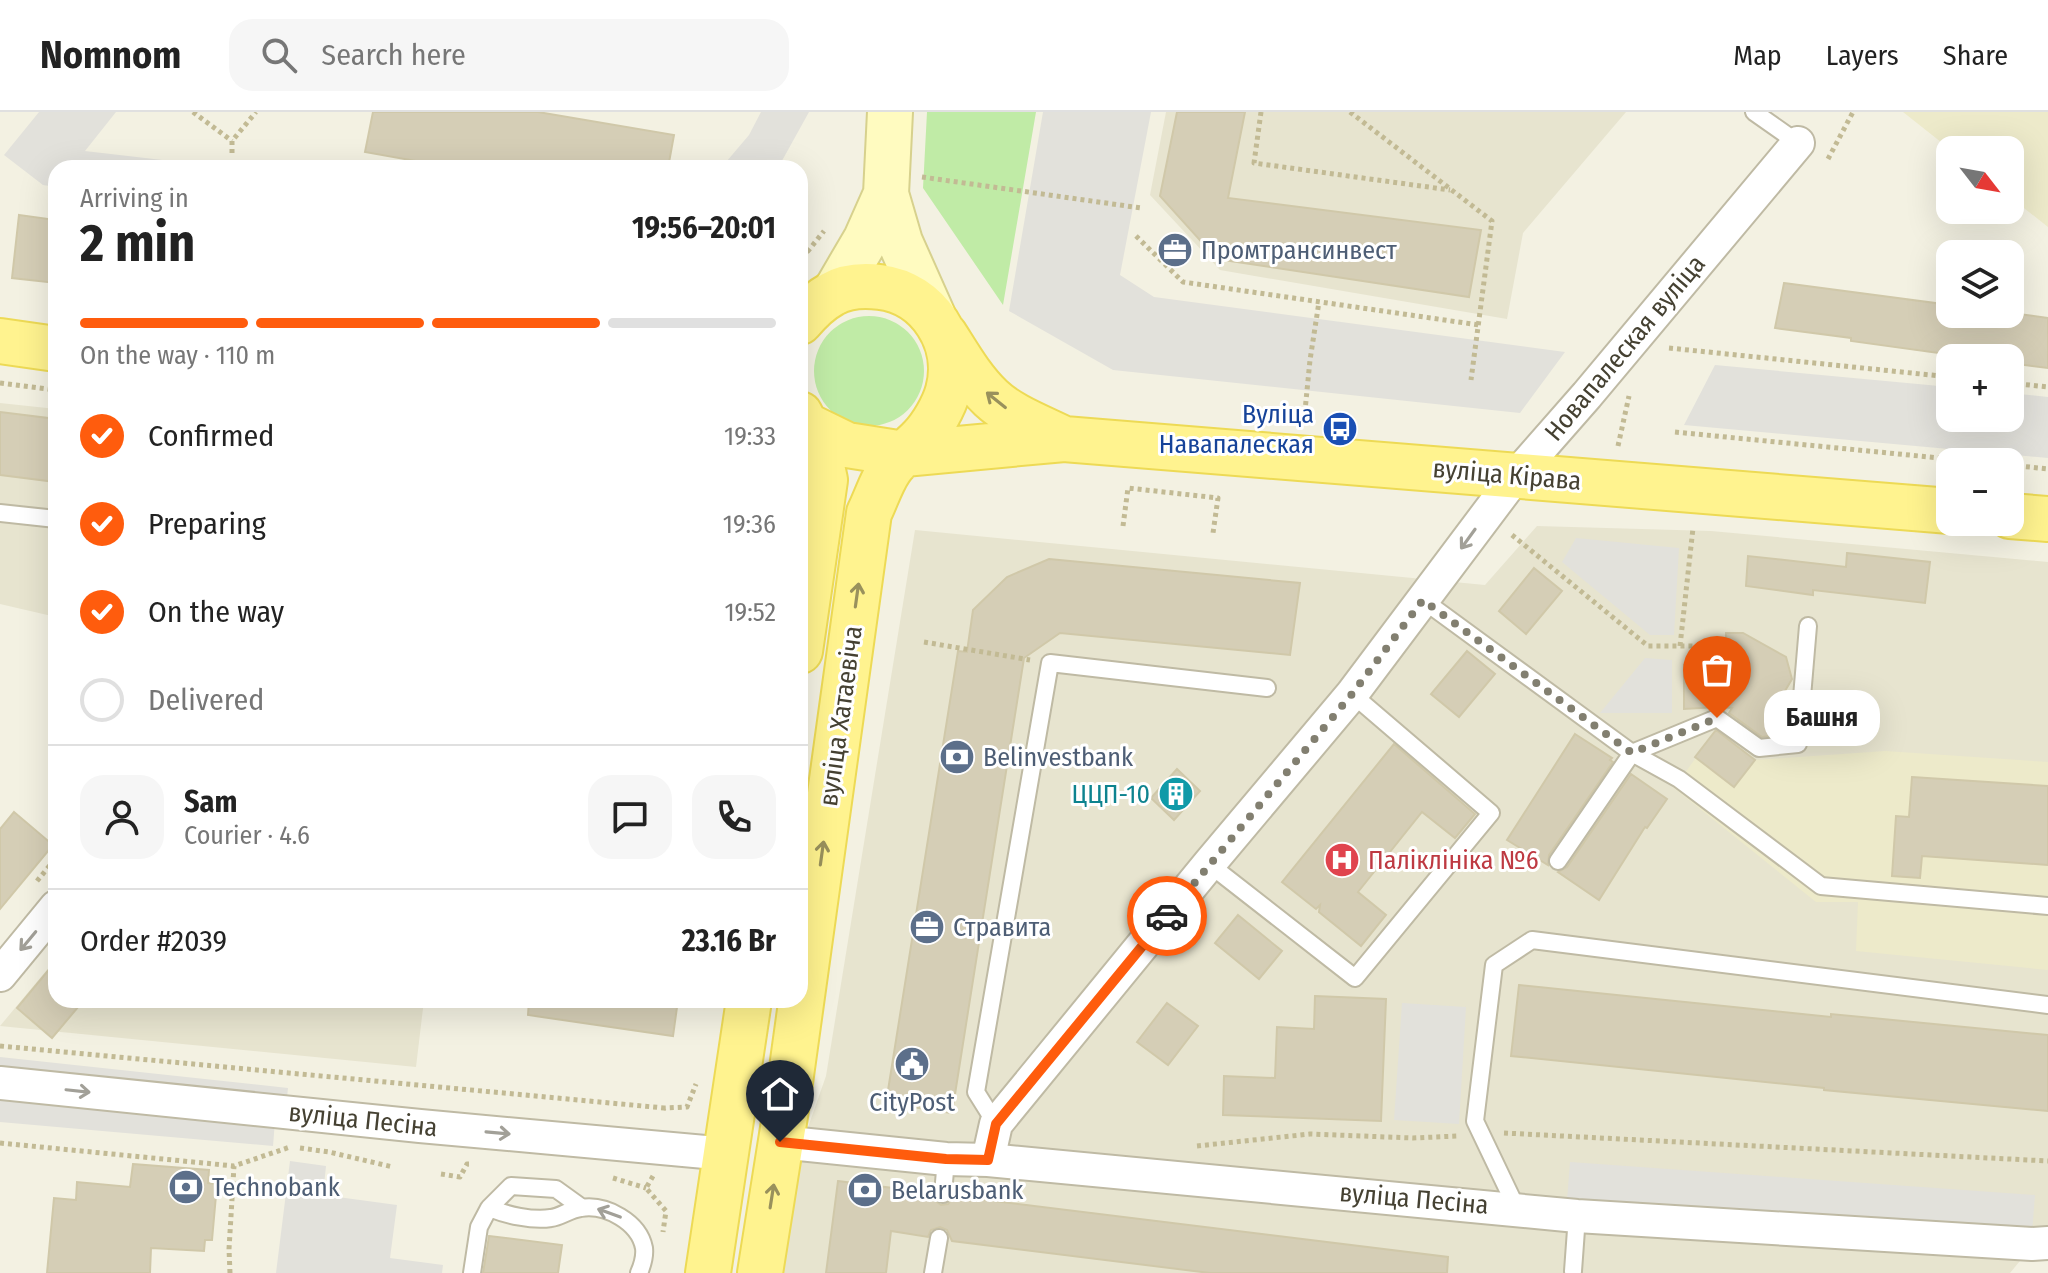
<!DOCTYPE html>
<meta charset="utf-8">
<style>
body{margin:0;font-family:"Fira Sans Condensed",sans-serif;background:#f6f6f6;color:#222;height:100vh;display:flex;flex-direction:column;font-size:30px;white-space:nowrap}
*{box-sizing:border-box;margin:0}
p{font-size:26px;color:#767676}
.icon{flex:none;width:44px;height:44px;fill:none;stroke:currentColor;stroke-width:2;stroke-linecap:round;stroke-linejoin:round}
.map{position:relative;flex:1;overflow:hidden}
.side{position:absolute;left:48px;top:48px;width:760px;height:848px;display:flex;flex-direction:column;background:#fff;border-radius:24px;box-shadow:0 8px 32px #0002}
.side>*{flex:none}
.needle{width:52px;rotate:121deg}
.tools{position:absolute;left:1936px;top:24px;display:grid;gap:16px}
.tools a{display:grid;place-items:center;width:88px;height:88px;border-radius:16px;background:#fff;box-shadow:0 8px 32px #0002;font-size:40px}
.pin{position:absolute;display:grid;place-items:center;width:68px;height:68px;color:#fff;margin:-82px -34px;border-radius:50% 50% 50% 0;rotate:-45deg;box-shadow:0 0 8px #0007}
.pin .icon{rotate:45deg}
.courier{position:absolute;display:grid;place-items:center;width:80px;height:80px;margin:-40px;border:6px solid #ff5c0d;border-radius:50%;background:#fff;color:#222;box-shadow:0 2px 10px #0007}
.bubble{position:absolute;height:56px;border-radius:24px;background:#fff;box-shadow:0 8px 32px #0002;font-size:26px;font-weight:700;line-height:56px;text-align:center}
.headline em{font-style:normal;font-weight:700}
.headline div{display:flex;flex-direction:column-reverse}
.headline{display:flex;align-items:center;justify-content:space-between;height:136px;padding:0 32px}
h1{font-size:52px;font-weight:700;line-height:60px}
.bar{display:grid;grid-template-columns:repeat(4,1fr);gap:12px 8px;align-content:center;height:96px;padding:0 32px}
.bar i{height:10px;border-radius:6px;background:#e0e0e0}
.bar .current{background:#ff5c0d}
.bar p{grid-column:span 4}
.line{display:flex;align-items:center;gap:20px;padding:0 32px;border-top:2px solid #e0e0e0}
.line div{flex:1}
.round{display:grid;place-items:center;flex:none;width:84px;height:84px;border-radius:24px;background:#f6f6f6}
ol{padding:0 32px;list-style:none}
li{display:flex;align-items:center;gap:24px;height:88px}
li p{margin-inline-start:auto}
li .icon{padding:8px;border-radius:50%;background:#ff5c0d;color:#fff;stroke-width:4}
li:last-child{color:#767676}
li i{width:44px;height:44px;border:4px solid #e0e0e0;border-radius:50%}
header{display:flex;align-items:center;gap:48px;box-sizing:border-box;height:112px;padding:0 40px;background:#fff;border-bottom:2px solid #e0e0e0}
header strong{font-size:38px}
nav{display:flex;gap:44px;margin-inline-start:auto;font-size:28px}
.search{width:560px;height:72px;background:#f6f6f6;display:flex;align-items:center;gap:20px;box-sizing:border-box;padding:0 28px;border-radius:24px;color:#767676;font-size:30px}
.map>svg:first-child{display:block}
.residential{fill:#e7e4cf}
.education{fill:#edeaca}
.green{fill:#c0eba6}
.parking{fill:#e2e1db}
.building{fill:#d5ceb6;stroke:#d0c8a9;stroke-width:2}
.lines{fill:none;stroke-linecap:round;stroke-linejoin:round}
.service-casing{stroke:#bfbaa4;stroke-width:20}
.minor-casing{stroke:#bfbaa4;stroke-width:36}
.secondary-casing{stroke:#d7d18d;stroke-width:48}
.primary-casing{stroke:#edda55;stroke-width:48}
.path{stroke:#c2ba94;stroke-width:5;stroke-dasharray:4 4;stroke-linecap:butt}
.service{stroke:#fff;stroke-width:16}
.minor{stroke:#fff;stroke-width:32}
.secondary{stroke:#fffbc0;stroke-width:44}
.primary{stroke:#fff38f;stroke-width:44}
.oneway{stroke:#99915c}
.oneway2{stroke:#a2a098}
.done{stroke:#827f70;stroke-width:8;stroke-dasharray:0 14.4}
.route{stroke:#ff5c0d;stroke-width:10}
.labels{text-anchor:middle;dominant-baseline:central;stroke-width:6;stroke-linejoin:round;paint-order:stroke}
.service-label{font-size:26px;fill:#4e5e75;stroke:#fff;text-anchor:start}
.street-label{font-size:26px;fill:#454132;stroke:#fff}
.transit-label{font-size:26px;fill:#164399;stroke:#fff;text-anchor:end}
.culture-label{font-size:26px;fill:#0d838f;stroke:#fff;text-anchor:end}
.health-label{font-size:26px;fill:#be3a42;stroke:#fff;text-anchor:start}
</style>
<header>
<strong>Nomnom</strong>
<div class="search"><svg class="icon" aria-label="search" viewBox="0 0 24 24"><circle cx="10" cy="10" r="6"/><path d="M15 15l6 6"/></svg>Search here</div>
<nav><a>Map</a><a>Layers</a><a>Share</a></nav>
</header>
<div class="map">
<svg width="2048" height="1161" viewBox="0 0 2048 1161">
<rect width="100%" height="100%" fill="#f3f1e2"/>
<path class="residential" d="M1166 0H1626L1523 121 1507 207 1220 158 1150 83Z
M0 291 56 297V505L0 492Z
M1537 414 1711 419 2048 450V1115L2010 1161H775L787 1075 826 964 915 418 1485 473Z
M56 847V888H424L416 955 0 914Z"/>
<path class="education" d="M1903 0H2048V115L2010 85V38H1951Z
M1716 618 1755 648 1885 639 2048 650V858L1856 839 1858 790H1816L1674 676Z"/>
<path class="green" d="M927 0H1036L1003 193 923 76Z
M814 259a55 55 0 1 1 110 0a55 55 0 1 1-110 0Z"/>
<path class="parking" d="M39 0H116L85 39 231 56H56V75L43 73 4 43Z
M761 0H809L778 56H721L749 23Z
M1043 0H1151L1120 163 1154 185 1565 240 1520 301 1113 258 1009 199Z
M1715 253 1950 275V306H2010V281L2048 285V346L1684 313Z
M1576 426 1679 436 1674 523H1650L1562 450Z
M1645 546 1672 548V601H1600Z
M1402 891 1466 895 1459 1012 1394 1008Z
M0 945 288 976 286 995 0 964Z
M0 985 275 1009 273 1034 0 1010Z
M290 1049 326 1054 323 1083 397 1093 390 1146 443 1153 442 1161H276Z
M1570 1050 2035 1083 2032 1121 1567 1088Z"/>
<path class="building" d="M373 0H538L674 23 668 56H455L365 40Z
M1177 0H1245L1228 86 1481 118 1469 185 1217 147 1160 84Z
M19 103 56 108V171L12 166Z
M1784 171 1950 193V202H2019L2048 206V256L2010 251V246H1975L1851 229V226L1775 216Z
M0 300 56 307V370L0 363Z
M1847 441 1930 450 1925 491 1813 478V483L1746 474 1748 444 1846 455Z
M1049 447 1300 471 1290 543 1060 521 1024 546 952 1001 886 991 958 539 967 540 973 498 1007 465Z
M1534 456 1562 479 1526 522 1499 499Z
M1726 521H1743L1786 545 1792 567 1779 589 1781 611 1770 624 1762 625 1729 601 1732 596 1718 595 1684 597V553L1725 550Z
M1467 539 1495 562 1459 605 1431 582Z
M1716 618 1755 648 1734 675 1695 645Z
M1575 622 1612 646 1610 648 1613 650 1549 743 1548 753 1507 728Z
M1394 632 1475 702 1455 726 1422 700 1358 780 1386 803 1361 834 1319 800 1320 793 1316 797 1282 770Z
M1177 657 1200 679 1174 708 1151 686Z
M1631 662 1667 687 1647 716 1645 715 1599 788 1558 760 1567 755Z
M1912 665 2048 674V753L1922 744 1920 766 1892 764 1896 704 1909 705Z
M14 700 53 733 0 797V717Z
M1238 803 1282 839 1259 867 1215 831Z
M56 849V888H84L52 926 17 896Z
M1519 873 1831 905V902L2048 923V999L1824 978V976L1511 944Z
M1315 884 1386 887 1381 1009 1223 1003 1224 964 1275 966 1277 915 1314 917Z
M529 888H678L673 924 528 903Z
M1167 891 1198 914 1168 953 1137 930Z
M133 1052 209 1058 208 1071 217 1072 212 1128H205L204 1139 151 1136 150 1161H47L54 1086 76 1088 77 1070 130 1075Z
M838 1069 932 1081 933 1087 941 1093 948 1092 954 1084 1448 1145 1447 1161H1210L952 1129 947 1118 940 1115 931 1118 928 1125 891 1119 886 1161H826Z
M489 1124 562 1133 558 1161H483Z"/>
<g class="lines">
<defs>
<path id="service" d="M1754 0 1798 31
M0 401 56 407
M1423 488 1632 641 1679 667 1821 774 2048 794
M1558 749 1632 641 1717 606 1759 636 1798 632 1808 514
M1209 752 1355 866 1491 701 1352 582
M996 1012 976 980 1050 551 1267 576
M943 1082 946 1047
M489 1096 511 1074 556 1077 581 1095
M1517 1097 1475 1009 1494 853 1532 828 2048 893
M1573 1159 1577 1104
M472 1161 479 1115 489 1096C507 1103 532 1109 551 1106 561 1105 570 1097 581 1096 606 1092 639 1110 644 1136 645 1144 642 1154 639 1161
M933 1161 939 1126"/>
<path id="minor" d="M0 863 56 795
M0 971 420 1014 727 1042
M780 1030 946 1047 988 1048 1577 1104 2032 1132 2048 1131
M988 1048 996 1012 1209 752 1352 582 1515 365 1587 283 1798 31"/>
<path id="secondary" d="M890 0 886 82 900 130 933 204
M835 180 866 127 886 82"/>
<path id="primary" d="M945 223C959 245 972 268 991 286 1010 304 1040 315 1064 327
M0 229 56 237
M800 302 819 340 825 368 800 539
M800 310 847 333 904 342 1064 327 1950 399
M2010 404 2048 407
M708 1161 749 888
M760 1161 788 985 869 401C876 387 881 370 890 357 898 345 911 337 921 326 932 315 944 294 948 279 961 231 929 181 880 175 864 173 846 174 832 182 819 189 810 198 800 210"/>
</defs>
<use href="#service" class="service-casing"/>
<use href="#minor" class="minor-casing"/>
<use href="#secondary" class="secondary-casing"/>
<use href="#primary" class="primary-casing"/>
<path class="path" d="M193 0 232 29
M1261 0 1254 51 1450 78
M1350 0 1492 109 1471 268
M232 41V29L256 0
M1828 47 1853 0
M922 65 1141 96
M1136 124 1183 170 1479 213
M800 143 808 139 824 119
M1669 236 1950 265
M0 271 56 278
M2010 271 2048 275
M1304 309 1310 248 1319 190
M1675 320 1980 350
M1618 334 1629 284
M2010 353 2048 357
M1123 414 1128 376 1218 386 1213 421
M1512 423 1648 534H1726
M924 530 1030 548
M1680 534 1693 416
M37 769 56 746
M0 934 664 996
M663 998 664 996 687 995 696 972
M1504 1021 2048 1049
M0 1031 234 1054 290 1035
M1197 1034 1310 1022 1413 1026 1458 1024
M300 1036 329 1040 393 1055
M441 1062 460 1065 467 1052H472
M653 1064 646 1076 666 1099 663 1120
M613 1066 646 1076
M230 1161 229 1137 234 1054"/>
<use href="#service" class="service"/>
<use href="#minor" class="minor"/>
<use href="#secondary" class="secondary"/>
<use href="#primary" class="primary"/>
</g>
<defs><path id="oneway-shaft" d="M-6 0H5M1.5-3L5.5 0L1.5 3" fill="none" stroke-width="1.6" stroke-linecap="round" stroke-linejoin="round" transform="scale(2)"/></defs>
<g class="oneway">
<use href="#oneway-shaft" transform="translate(996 288) rotate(-141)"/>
<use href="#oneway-shaft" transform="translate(857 483) rotate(-82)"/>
<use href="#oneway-shaft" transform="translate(822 741) rotate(-82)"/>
<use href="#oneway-shaft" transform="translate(772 1084) rotate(-81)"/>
</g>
<g class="oneway2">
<use href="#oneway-shaft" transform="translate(1468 427) rotate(126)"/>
<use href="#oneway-shaft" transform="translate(28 829) rotate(130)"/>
<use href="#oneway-shaft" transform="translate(78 979) rotate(6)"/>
<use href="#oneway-shaft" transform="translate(498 1021) rotate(5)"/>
<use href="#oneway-shaft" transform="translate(609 1101) rotate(-160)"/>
</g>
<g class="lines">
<path class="done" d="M1167 804 1352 582 1423 488 1632 641 1717 606"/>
<path class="route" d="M780 1030 946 1047 988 1048 996 1012 1167 804"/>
</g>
<defs>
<symbol id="office-disc" viewBox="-11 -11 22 22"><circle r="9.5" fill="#5c6f8a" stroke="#fff"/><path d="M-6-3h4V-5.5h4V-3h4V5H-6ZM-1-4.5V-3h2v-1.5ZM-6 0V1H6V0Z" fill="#fff"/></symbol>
<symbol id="bus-disc" viewBox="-11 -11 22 22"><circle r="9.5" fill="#1a4fb4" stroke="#fff"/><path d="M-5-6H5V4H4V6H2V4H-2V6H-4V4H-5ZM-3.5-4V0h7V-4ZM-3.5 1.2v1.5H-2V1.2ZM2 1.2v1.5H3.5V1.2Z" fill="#fff"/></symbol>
<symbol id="bank-disc" viewBox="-11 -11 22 22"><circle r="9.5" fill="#5c6f8a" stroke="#fff"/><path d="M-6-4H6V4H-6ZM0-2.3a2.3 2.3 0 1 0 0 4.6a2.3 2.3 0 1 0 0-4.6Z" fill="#fff"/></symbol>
<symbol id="building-disc" viewBox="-11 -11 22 22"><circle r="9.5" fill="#0f9aa8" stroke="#fff"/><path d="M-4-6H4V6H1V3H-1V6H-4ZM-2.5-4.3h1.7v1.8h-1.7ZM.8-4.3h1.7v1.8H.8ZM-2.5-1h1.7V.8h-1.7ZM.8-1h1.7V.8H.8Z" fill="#fff"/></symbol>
<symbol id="hospital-disc" viewBox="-11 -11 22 22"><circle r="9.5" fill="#e0444e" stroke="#fff"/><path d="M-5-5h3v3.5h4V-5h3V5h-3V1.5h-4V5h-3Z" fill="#fff"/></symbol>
<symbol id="civic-disc" viewBox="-11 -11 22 22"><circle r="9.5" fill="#5c6f8a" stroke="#fff"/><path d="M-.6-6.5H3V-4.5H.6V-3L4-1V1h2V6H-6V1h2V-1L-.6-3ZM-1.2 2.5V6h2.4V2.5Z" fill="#fff"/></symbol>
</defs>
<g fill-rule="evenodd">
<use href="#office-disc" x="1155" y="118" width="40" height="40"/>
<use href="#bus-disc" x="1320" y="297" width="40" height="40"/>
<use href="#bank-disc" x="937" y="625" width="40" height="40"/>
<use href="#building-disc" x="1156" y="662" width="40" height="40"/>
<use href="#hospital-disc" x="1322" y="728" width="40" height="40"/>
<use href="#office-disc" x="907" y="795" width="40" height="40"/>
<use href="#civic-disc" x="892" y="932" width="40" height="40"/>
<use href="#bank-disc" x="166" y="1055" width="40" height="40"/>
<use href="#bank-disc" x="845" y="1058" width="40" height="40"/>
</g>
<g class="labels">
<g class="service-label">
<text x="1201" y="138">Промтрансинвест</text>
<text x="983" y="645">Belinvestbank</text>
<text x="953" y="815">Стравита</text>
<text x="912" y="990" text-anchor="middle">CityPost</text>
<text x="212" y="1075">Technobank</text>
<text x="891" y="1078">Belarusbank</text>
</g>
<g class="street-label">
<text transform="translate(1625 236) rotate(-50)">Новапалеская вуліца</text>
<text transform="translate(1507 363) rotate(5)">вуліца Кірава</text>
<text transform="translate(841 604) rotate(-82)">вуліца Хатаевіча</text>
<text transform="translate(363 1008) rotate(6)">вуліца Песіна</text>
<text transform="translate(1414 1087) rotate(5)">вуліца Песіна</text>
</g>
<g class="transit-label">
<text x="1314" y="302">Вуліца<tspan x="1314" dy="30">Навапалеская</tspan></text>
</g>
<g class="culture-label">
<text x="1150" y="682">ЦЦП-10</text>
</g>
<g class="health-label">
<text x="1368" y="748">Паліклініка №6</text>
</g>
</g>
</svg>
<div class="tools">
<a><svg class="needle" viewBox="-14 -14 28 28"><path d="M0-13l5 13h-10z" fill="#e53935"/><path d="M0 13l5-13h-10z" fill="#767676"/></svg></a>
<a><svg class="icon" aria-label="layers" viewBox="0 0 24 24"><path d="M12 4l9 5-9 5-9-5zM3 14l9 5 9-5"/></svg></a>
<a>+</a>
<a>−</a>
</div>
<div class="pin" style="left:1717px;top:606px;background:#ea580c"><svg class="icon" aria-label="bag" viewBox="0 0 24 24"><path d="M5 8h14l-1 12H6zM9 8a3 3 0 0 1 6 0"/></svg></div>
<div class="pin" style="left:780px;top:1030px;background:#1f2937"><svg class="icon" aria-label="home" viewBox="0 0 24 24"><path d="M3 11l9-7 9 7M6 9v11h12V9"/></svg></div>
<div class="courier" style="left:1167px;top:804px"><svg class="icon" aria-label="car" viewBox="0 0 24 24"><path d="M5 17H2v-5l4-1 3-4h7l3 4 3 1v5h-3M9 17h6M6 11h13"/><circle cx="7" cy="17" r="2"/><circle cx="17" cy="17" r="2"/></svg></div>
<div class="bubble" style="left:1764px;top:578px;width:116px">Башня</div>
<section class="side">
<div class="headline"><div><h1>2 min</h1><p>Arriving in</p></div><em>19:56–20:01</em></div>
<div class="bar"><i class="current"></i><i class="current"></i><i class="current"></i><i></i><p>On the way · 110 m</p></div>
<ol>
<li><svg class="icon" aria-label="check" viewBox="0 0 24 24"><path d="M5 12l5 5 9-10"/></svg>Confirmed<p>19:33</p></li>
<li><svg class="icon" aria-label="check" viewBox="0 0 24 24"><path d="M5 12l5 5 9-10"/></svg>Preparing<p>19:36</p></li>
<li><svg class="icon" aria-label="check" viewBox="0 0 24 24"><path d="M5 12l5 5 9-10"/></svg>On the way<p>19:52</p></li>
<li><i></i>Delivered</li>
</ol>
<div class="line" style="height:144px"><a class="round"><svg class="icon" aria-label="person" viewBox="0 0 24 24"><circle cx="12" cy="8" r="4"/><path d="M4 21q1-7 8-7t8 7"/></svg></a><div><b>Sam</b><p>Courier · 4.6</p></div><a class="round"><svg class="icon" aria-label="chat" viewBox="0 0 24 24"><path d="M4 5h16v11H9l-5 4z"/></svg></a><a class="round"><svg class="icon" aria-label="phone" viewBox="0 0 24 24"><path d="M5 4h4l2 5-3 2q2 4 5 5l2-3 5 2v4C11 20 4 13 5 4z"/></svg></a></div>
<div class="line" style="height:104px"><div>Order #2039</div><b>23.16 Br</b></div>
</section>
</div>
